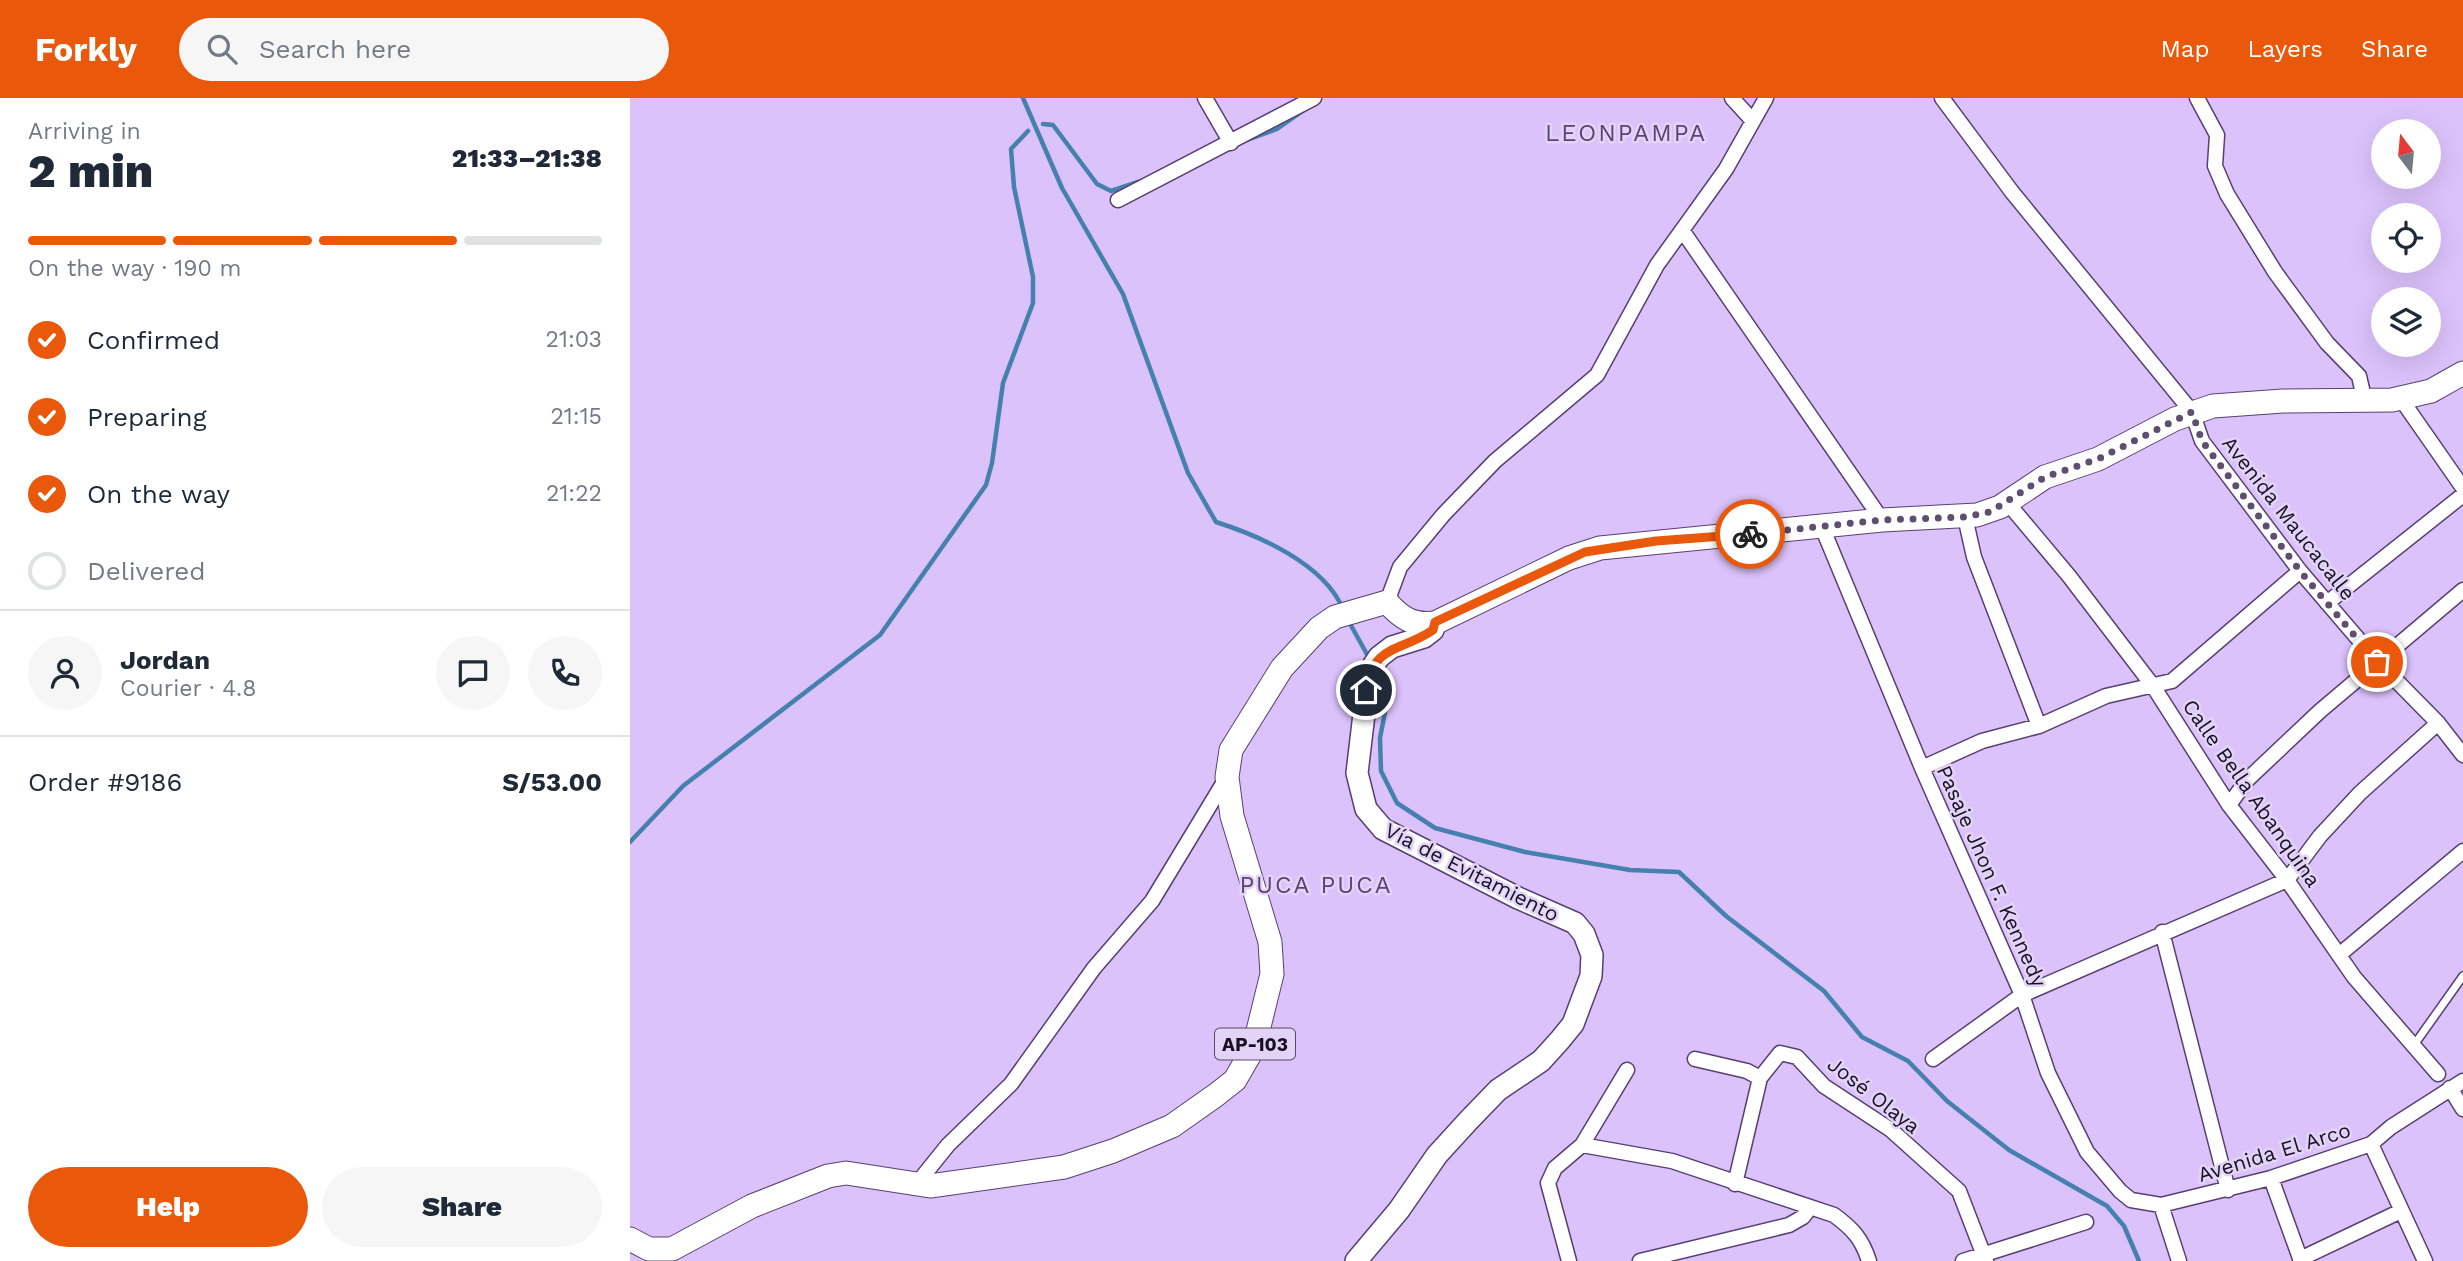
<!DOCTYPE html>
<meta charset="utf-8">
<style>
body{margin:0;font-family:"Work Sans",sans-serif;background:#f6f6f7;color:#1f2937;height:100vh;display:flex;flex-direction:column;font-size:26px;white-space:nowrap}
*{box-sizing:border-box;margin:0}
p{font-size:23px;color:#747a83}
.icon{flex:none;width:38px;height:38px;fill:none;stroke:currentColor;stroke-width:2;stroke-linecap:round;stroke-linejoin:round}
.map{position:relative;flex:1;overflow:hidden}
.drawer{display:flex;flex-direction:column;background:#fff;width:630px}
.drawer>*{flex:none}
.needle{width:46px;rotate:344deg}
.buttons{position:absolute;left:1741px;top:21px;display:grid;gap:14px}
.buttons a{display:grid;place-items:center;width:70px;height:70px;border-radius:50%;background:#fff;box-shadow:0 7px 28px #0002;font-size:35px}
.pin{position:absolute;display:grid;place-items:center;width:60px;height:60px;color:#fff;margin:-30px;border:4px solid #fff;border-radius:50%;box-shadow:0 2px 7px #0007}
.courier{position:absolute;display:grid;place-items:center;width:70px;height:70px;margin:-35px;border:5px solid #ea580c;border-radius:50%;background:#fff;color:#222;box-shadow:0 2px 9px #0007}
.headline em{font-style:normal;font-weight:800}
.headline div{display:flex;flex-direction:column-reverse}
.headline{display:flex;align-items:center;justify-content:space-between;height:119px;padding:0 28px}
h1{font-size:46px;font-weight:800;line-height:52px}
.bar{display:grid;grid-template-columns:repeat(4,1fr);gap:10px 7px;align-content:center;height:84px;padding:0 28px}
.bar i{height:9px;border-radius:5px;background:#e0e1e3}
.bar .current{background:#ea580c}
.bar p{grid-column:span 4}
.line{display:flex;align-items:center;gap:18px;padding:0 28px;border-top:2px solid #e0e1e3}
.line div{flex:1}
.round{display:grid;place-items:center;flex:none;width:74px;height:74px;border-radius:37px;background:#f6f6f7}
ol{padding:0 28px;list-style:none}
li{display:flex;align-items:center;gap:21px;height:77px}
li p{margin-inline-start:auto}
li .icon{padding:7px;border-radius:50%;background:#ea580c;color:#fff;stroke-width:4}
li:last-child{color:#747a83}
li i{width:38px;height:38px;border:4px solid #e0e1e3;border-radius:50%}
.action{display:flex;gap:14px;margin-top:auto;padding:14px 28px}
.action a{flex:1;height:80px;border-radius:42px;background:#ea580c;color:#fff;font-size:28px;font-weight:800;line-height:80px;text-align:center}
.action a+a{background:#f6f6f7;color:#1f2937}
header{display:flex;align-items:center;gap:42px;box-sizing:border-box;height:98px;padding:0 35px;background:#ea580c;color:#fff}
header strong{font-size:33px}
nav{display:flex;gap:38px;margin-inline-start:auto;font-size:24px}
.search{width:490px;height:63px;background:#f6f6f7;display:flex;align-items:center;gap:18px;box-sizing:border-box;padding:0 24px;border-radius:38px;color:#747a83;font-size:26px}
main{display:flex;flex:1;min-height:0}
.map>svg:first-child{display:block}
.lines{fill:none;stroke-linecap:round;stroke-linejoin:round}
.stream{stroke:#4580af;stroke-width:4.5}
.lane-casing{stroke:#574071;stroke-width:10}
.street-casing{stroke:#574071;stroke-width:17}
.secondary-casing{stroke:#574071;stroke-width:24}
.primary-casing{stroke:#574071;stroke-width:25}
.lane{stroke:#fff;stroke-width:7}
.street{stroke:#fff;stroke-width:14}
.secondary{stroke:#fff;stroke-width:21}
.primary{stroke:#fff;stroke-width:23}
.done{stroke:#5e4e6f;stroke-width:7;stroke-dasharray:0 12.6}
.route{stroke:#ea580c;stroke-width:9}
.labels{text-anchor:middle;dominant-baseline:central;stroke-width:5;stroke-linejoin:round;paint-order:stroke}
.shield{fill:#e3d4f7;stroke:#564b63;stroke-width:2}
.shield-label{font-size:19px;font-weight:bold;fill:#1a1024}
.street-label{font-size:21px;fill:#1a1024;stroke:#e3d4f7}
.quarter-label{font-size:24px;letter-spacing:2px;fill:#5b4375;stroke:#e3d4f7}
</style>
<header>
<strong>Forkly</strong>
<div class="search"><svg class="icon" aria-label="search" viewBox="0 0 24 24"><circle cx="10" cy="10" r="6"/><path d="M15 15l6 6"/></svg>Search here</div>
<nav><a>Map</a><a>Layers</a><a>Share</a></nav>
</header>
<main>
<section class="drawer">
<div class="headline"><div><h1>2 min</h1><p>Arriving in</p></div><em>21:33–21:38</em></div>
<div class="bar"><i class="current"></i><i class="current"></i><i class="current"></i><i></i><p>On the way · 190 m</p></div>
<ol>
<li><svg class="icon" aria-label="check" viewBox="0 0 24 24"><path d="M5 12l5 5 9-10"/></svg>Confirmed<p>21:03</p></li>
<li><svg class="icon" aria-label="check" viewBox="0 0 24 24"><path d="M5 12l5 5 9-10"/></svg>Preparing<p>21:15</p></li>
<li><svg class="icon" aria-label="check" viewBox="0 0 24 24"><path d="M5 12l5 5 9-10"/></svg>On the way<p>21:22</p></li>
<li><i></i>Delivered</li>
</ol>
<div class="line" style="height:126px"><a class="round"><svg class="icon" aria-label="person" viewBox="0 0 24 24"><circle cx="12" cy="8" r="4"/><path d="M4 21q1-7 8-7t8 7"/></svg></a><div><b>Jordan</b><p>Courier · 4.8</p></div><a class="round"><svg class="icon" aria-label="chat" viewBox="0 0 24 24"><path d="M4 5h16v11H9l-5 4z"/></svg></a><a class="round"><svg class="icon" aria-label="phone" viewBox="0 0 24 24"><path d="M5 4h4l2 5-3 2q2 4 5 5l2-3 5 2v4C11 20 4 13 5 4z"/></svg></a></div>
<div class="line" style="height:91px"><div>Order #9186</div><b>S/53.00</b></div>
<div class="action"><a>Help</a><a>Share</a></div>
</section>
<div class="map">
<svg width="1833" height="1163" viewBox="0 0 1833 1163">
<rect width="100%" height="100%" fill="#dbc2fb"/>
<g class="lines">
<path class="stream" d="M393 0 432 90 493 196 558 375 586 424C630 438 694 466 713 511
M413 26 423 27 467 86 481 93 511 83
M617 42 647 31 674 12
M718 522 739 560
M747 574 759 594 750 640 751 673 767 705 805 730 895 754 1000 772 1049 774 1096 818 1194 893 1232 939 1278 963 1317 1003 1379 1052 1477 1108 1494 1128 1509 1163
M0 744 53 688 250 537 356 387 362 365 373 285 403 205V179L384 89 381 51 398 33"/>
<defs>
<path id="lane" d="M1784 947 1833 878"/>
<path id="street" d="M575 0 601 45
M1102 0 1122 22
M1312 0 1382 94 1562 314 1572 343 1670 473 1747 563 1808 625 1833 657
M1567 0 1587 37 1585 68 1597 96 1645 174 1697 245 1729 278 1732 291 1727 305
M488 102 684 0
M1052 132 1252 422
M1771 301 1833 390
M1376 403 1439 478 1523 588 1599 707 1657 782 1724 879 1808 976
M1335 419 1344 459 1409 628
M1192 429 1292 670 1392 897 1418 975 1457 1054 1490 1093 1501 1102 1531 1107 1641 1080 1741 1046 1761 1029 1833 983
M757 504 770 469 813 417 865 363 967 277 1027 167 1096 71 1136 0
M1697 505 1833 397
M1292 670 1352 643 1409 628 1476 598 1542 583 1670 473
M1599 707 1617 682 1690 613 1833 492
M1532 834 1598 1092
M1709 857 1833 753
M1065 961 1117 973 1130 980 1150 955 1167 959 1194 988 1261 1032 1329 1093 1356 1163
M1303 961 1392 897 1657 782 1690 738 1730 695 1808 625
M1820 990 1833 1011
M1741 1046 1795 1163
M952 1047 1042 1063 1204 1117C1223 1131 1232 1141 1239 1163
M1641 1080 1671 1163
M1105 1086 1130 980
M285 1088 318 1047 381 986 464 870 522 803 597 679
M1531 1107 1549 1163
M1670 1161 1771 1113
M939 1163 918 1085 925 1070 952 1047 997 972
M1010 1163 1159 1127 1173 1119 1179 1111
M1333 1163 1456 1124"/>
<path id="secondary" d="M726 1163 769 1112 807 1057 839 1022 868 992 911 963 930 942 943 926 961 878 962 857 954 836 945 825 888 800 753 731 736 711 727 675 739 574 749 559 762 549 794 539 803 532 805 525"/>
<path id="primary" d="M0 1141 19 1151H42L122 1108 198 1078 216 1075 300 1088 434 1069 483 1053 542 1028 586 997 605 982 624 949 642 876 640 844 602 718 597 679 601 652 652 570 689 530 705 519 757 504C771 520 783 528 805 525L939 460 970 450 1252 422 1347 417 1370 409 1415 379 1468 361 1545 321 1583 308 1653 303 1762 302 1801 293 1833 275"/>
</defs>
<use href="#lane" class="lane-casing"/>
<use href="#street" class="street-casing"/>
<use href="#secondary" class="secondary-casing"/>
<use href="#primary" class="primary-casing"/>
<use href="#lane" class="lane"/>
<use href="#street" class="street"/>
<use href="#secondary" class="secondary"/>
<use href="#primary" class="primary"/>
</g>
<g class="lines">
<path class="done" d="M1120 436 1252 422 1335 419 1360 414 1415 379 1468 361 1562 314 1572 343 1670 473 1747 564"/>
<path class="route" d="M736 592C744 545 771 554 803 532L805 524 955 454 1026 443 1120 436"/>
</g>
<g class="labels">
<rect class="shield" x="585" y="930.5" width="80" height="31" rx="5"/>
<g class="shield-label">
<text x="625" y="946">AP-103</text>
</g>
<g class="street-label">
<text transform="translate(1659 420) rotate(52)">Avenida Maucacalle</text>
<text transform="translate(1622 695) rotate(55)">Calle Bella Abanquina</text>
<text transform="translate(842 774) rotate(27)">Vía de Evitamiento</text>
<text transform="translate(1362 778) rotate(66)">Pasaje Jhon F. Kennedy</text>
<text transform="translate(1244 997) rotate(38)">José Olaya</text>
<text transform="translate(1644 1054) rotate(-17)">Avenida El Arco</text>
</g>
<g class="quarter-label">
<text x="996" y="35">LEONPAMPA</text>
<text x="686" y="787">PUCA PUCA</text>
</g>
</g>
</svg>
<div class="buttons">
<a><svg class="needle" viewBox="-14 -14 28 28"><path d="M0-13l5 13h-10z" fill="#e53935"/><path d="M0 13l5-13h-10z" fill="#747a83"/></svg></a>
<a><svg class="icon" aria-label="locate" viewBox="0 0 24 24"><circle cx="12" cy="12" r="6"/><path d="M12 2v4M12 18v4M2 12h4M18 12h4"/></svg></a>
<a><svg class="icon" aria-label="layers" viewBox="0 0 24 24"><path d="M12 4l9 5-9 5-9-5zM3 14l9 5 9-5"/></svg></a>
</div>
<div class="pin" style="left:1747px;top:564px;background:#ea580c"><svg class="icon" aria-label="bag" viewBox="0 0 24 24"><path d="M5 8h14l-1 12H6zM9 8a3 3 0 0 1 6 0"/></svg></div>
<div class="pin" style="left:736px;top:592px;background:#1f2937"><svg class="icon" aria-label="home" viewBox="0 0 24 24"><path d="M3 11l9-7 9 7M6 9v11h12V9"/></svg></div>
<div class="courier" style="left:1120px;top:436px"><svg class="icon" aria-label="bike" viewBox="0 0 24 24"><circle cx="6" cy="16" r="4"/><circle cx="18" cy="16" r="4"/><path d="M6 16l4-8h5l3 8M10 8l3 8H6M13 5h3"/></svg></div>
</div>
</main>
